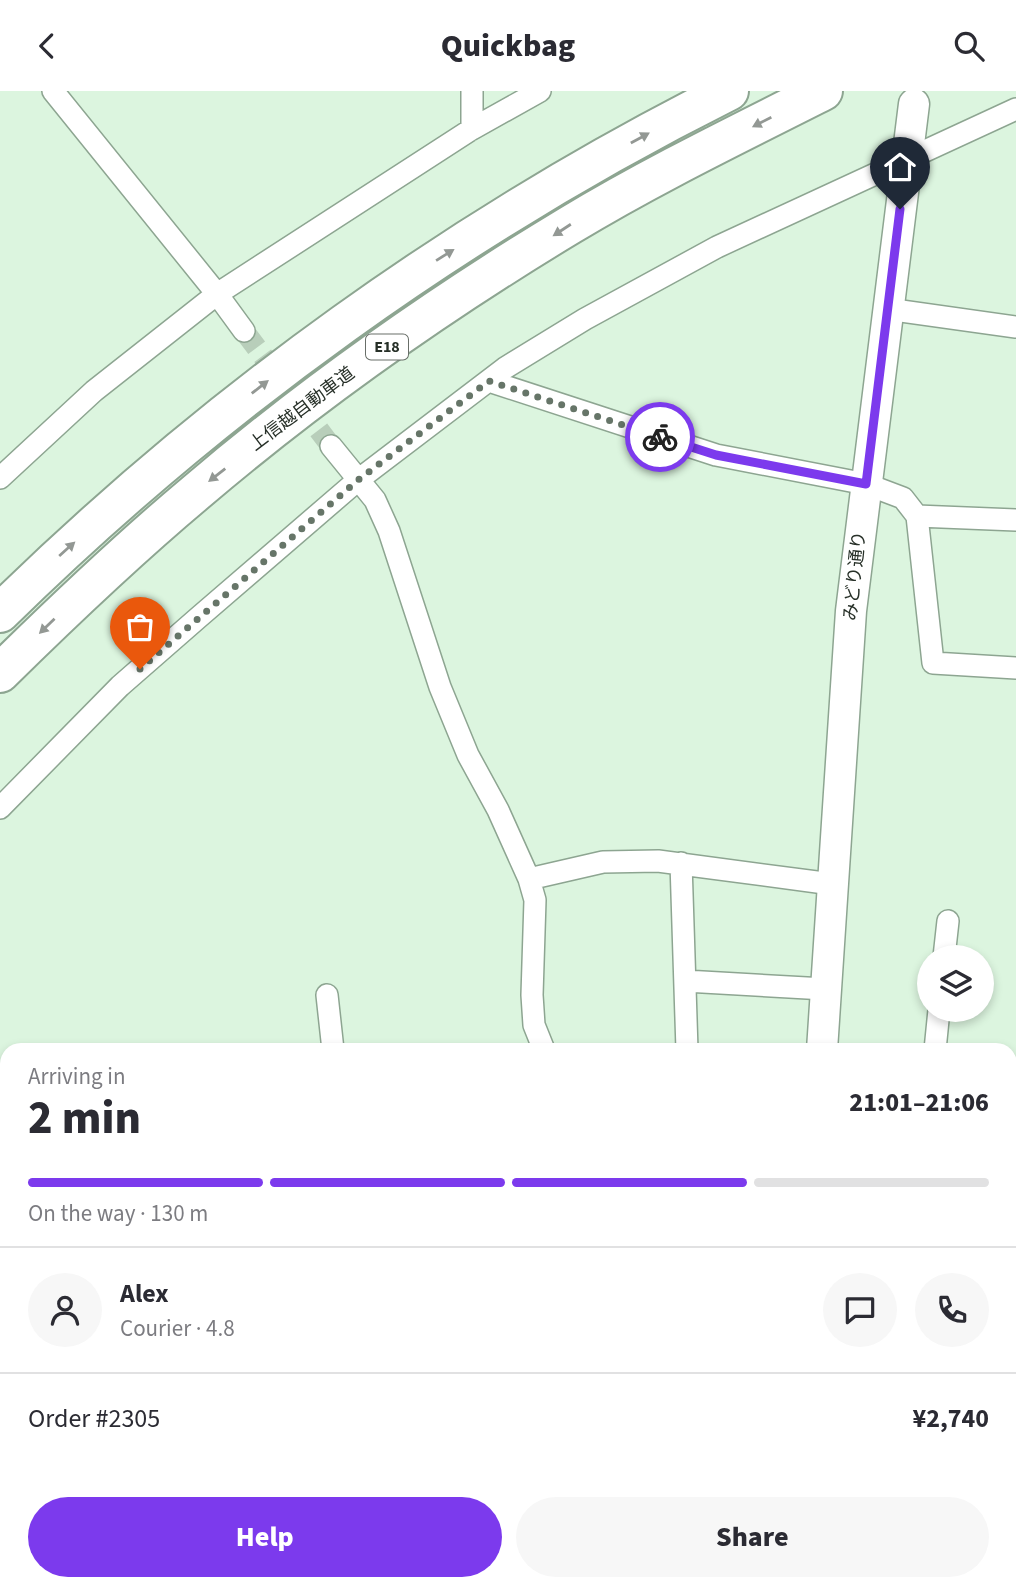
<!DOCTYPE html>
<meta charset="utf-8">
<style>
body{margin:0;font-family:"Source Sans 3","Noto Sans JP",sans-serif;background:#f7f7f7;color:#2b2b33;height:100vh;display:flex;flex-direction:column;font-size:26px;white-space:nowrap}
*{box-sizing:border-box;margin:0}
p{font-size:23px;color:#7c7c81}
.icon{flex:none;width:38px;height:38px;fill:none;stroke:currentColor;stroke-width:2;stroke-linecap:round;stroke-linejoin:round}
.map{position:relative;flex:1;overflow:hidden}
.details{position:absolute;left:0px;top:952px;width:1017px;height:548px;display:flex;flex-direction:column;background:#fff;border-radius:21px 21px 0 0;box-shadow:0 4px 10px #0003}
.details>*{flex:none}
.buttons{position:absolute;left:917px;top:854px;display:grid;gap:14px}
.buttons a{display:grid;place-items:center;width:77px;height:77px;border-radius:50%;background:#fff;box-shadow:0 4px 10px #0003;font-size:35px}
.pin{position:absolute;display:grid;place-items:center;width:60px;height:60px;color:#fff;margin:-72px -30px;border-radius:50% 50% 50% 0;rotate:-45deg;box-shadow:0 0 7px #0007}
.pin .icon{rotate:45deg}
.courier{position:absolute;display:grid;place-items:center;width:70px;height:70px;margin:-35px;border:5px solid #7c3aed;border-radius:50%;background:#fff;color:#222;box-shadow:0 2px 9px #0007}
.head em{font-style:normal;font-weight:800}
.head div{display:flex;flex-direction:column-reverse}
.head{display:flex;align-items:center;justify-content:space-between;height:119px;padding:0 28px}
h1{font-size:46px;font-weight:800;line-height:52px}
.bar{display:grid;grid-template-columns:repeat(4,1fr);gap:10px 7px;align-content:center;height:84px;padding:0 28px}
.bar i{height:9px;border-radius:5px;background:#e1e1e2}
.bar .on{background:#7c3aed}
.bar p{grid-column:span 4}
.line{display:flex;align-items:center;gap:18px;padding:0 28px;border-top:2px solid #e1e1e2}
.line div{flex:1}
.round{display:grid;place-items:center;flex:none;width:74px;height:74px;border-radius:37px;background:#f7f7f7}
.button{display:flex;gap:14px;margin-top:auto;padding:14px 28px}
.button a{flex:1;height:80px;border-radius:42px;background:#7c3aed;color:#fff;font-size:28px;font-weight:800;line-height:80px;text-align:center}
.button a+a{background:#f7f7f7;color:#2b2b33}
header{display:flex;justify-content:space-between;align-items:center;height:91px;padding:0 28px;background:#fff;font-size:32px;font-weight:800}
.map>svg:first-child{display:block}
.building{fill:#30673d}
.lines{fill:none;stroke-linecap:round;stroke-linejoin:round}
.street-tunnel{stroke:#b8ceba;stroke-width:21;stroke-dasharray:21 10;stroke-linecap:butt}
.street-casing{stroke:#8da591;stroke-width:24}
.secondary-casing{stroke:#8da591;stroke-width:33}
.highway-casing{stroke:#8da591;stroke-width:42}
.path{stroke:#8ea090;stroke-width:4.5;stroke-dasharray:3.5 3.5;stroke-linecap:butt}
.street{stroke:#fff;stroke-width:21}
.secondary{stroke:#fff;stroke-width:30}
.highway{stroke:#fff;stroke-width:38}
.oneway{fill:#939894}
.done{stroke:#667568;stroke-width:7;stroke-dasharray:0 12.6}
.route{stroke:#7c3aed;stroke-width:9}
.labels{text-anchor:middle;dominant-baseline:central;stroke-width:7;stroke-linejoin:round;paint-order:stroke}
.shield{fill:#fff;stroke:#686e68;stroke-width:2}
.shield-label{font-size:16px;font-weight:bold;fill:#273028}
.street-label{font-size:18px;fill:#273028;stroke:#fff}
</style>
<header><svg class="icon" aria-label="back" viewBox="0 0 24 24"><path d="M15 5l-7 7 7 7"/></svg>Quickbag<svg class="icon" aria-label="search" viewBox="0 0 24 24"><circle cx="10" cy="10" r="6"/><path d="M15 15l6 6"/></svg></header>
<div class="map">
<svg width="1016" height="1499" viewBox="0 0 1016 1499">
<rect width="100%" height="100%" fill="#dcf5df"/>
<path class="building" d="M844 1493H914L913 1499H843Z"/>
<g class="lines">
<path class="street-tunnel" d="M244 240 331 355"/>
<defs>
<path id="street" d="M53 0 217 203 244 240
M472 0V38
M887 218 1016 236
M489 290 716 364 866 393 903 407 917 425 933 572 1016 577
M331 355 375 409 389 440 440 596 468 664 498 719 529 788 535 809 532 904 534 934 544 959
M0 387 94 300 217 203 472 38 540 0
M917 425 1016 429
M0 717 120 595 199 526 358 389 505 277 585 228 717 156 1016 18
M681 772 687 959
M529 788 603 771 658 770 832 793
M944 866 948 830
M685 890 825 898
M327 904 333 959
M935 959 939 919
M1010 1072 1016 1066
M1010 1203H1016
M271 1493V1499
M632 1499 636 1493"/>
<path id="secondary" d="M822 959 851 520 914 13
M815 1493V1499"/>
<path id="highway" d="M0 522C214 312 461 134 729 0
M0 582C63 520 127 459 195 402 311 303 439 213 570 134 651 85 738 43 823 0"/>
</defs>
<use href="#street" class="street-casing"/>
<use href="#secondary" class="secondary-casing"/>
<use href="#highway" class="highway-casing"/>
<path class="path" d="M0 1289 7 1290"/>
<use href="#street" class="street"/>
<use href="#secondary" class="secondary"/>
<use href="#highway" class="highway"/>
</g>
<defs><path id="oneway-solid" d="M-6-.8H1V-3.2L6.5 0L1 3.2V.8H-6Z" transform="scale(1.75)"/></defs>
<g class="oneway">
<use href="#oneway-solid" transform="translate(762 31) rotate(153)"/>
<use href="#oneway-solid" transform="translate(640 47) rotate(-29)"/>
<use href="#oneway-solid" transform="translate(562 139) rotate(147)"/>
<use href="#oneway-solid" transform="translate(445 164) rotate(-32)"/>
<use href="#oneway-solid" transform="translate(260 296) rotate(-38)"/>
<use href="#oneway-solid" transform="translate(217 384) rotate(142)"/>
<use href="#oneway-solid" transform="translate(67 458) rotate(-42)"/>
<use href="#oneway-solid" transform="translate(47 535) rotate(136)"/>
</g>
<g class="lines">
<path class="done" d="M140 578 358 389 489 290 660 346"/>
<path class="route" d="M660 346 716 364 866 393 900 118"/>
</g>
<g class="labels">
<rect class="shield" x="366" y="243.5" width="42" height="25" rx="5"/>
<g class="shield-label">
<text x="387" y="256">E18</text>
</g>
<g class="street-label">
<text transform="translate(302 318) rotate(-37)">上信越自動車道</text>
<text transform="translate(855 485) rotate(-84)">みどり通り</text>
</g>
</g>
</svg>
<div class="buttons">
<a><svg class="icon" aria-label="layers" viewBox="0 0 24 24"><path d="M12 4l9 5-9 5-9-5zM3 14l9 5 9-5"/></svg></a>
</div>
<div class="pin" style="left:140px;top:578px;background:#ea580c"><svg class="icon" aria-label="bag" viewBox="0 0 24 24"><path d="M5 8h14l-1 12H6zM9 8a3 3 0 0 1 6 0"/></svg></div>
<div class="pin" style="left:900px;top:118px;background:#1f2937"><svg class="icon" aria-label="home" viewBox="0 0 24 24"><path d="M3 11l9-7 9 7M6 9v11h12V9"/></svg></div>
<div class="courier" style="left:660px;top:346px"><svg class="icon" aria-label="bike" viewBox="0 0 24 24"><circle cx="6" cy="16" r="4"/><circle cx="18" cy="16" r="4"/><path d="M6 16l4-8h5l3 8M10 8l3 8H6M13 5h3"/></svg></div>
<section class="details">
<div class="head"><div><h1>2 min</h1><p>Arriving in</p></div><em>21:01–21:06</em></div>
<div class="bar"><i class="on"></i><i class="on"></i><i class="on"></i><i></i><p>On the way · 130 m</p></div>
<div class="line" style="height:126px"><a class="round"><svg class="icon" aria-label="person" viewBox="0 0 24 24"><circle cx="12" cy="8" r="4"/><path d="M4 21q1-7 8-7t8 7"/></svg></a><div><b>Alex</b><p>Courier · 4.8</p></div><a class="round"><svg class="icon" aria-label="chat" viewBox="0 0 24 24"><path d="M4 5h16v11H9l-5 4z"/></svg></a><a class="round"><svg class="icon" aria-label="phone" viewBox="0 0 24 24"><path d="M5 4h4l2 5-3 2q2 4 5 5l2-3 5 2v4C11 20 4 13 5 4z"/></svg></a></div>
<div class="line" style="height:91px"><div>Order #2305</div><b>¥2,740</b></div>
<div class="button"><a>Help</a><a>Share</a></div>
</section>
</div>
